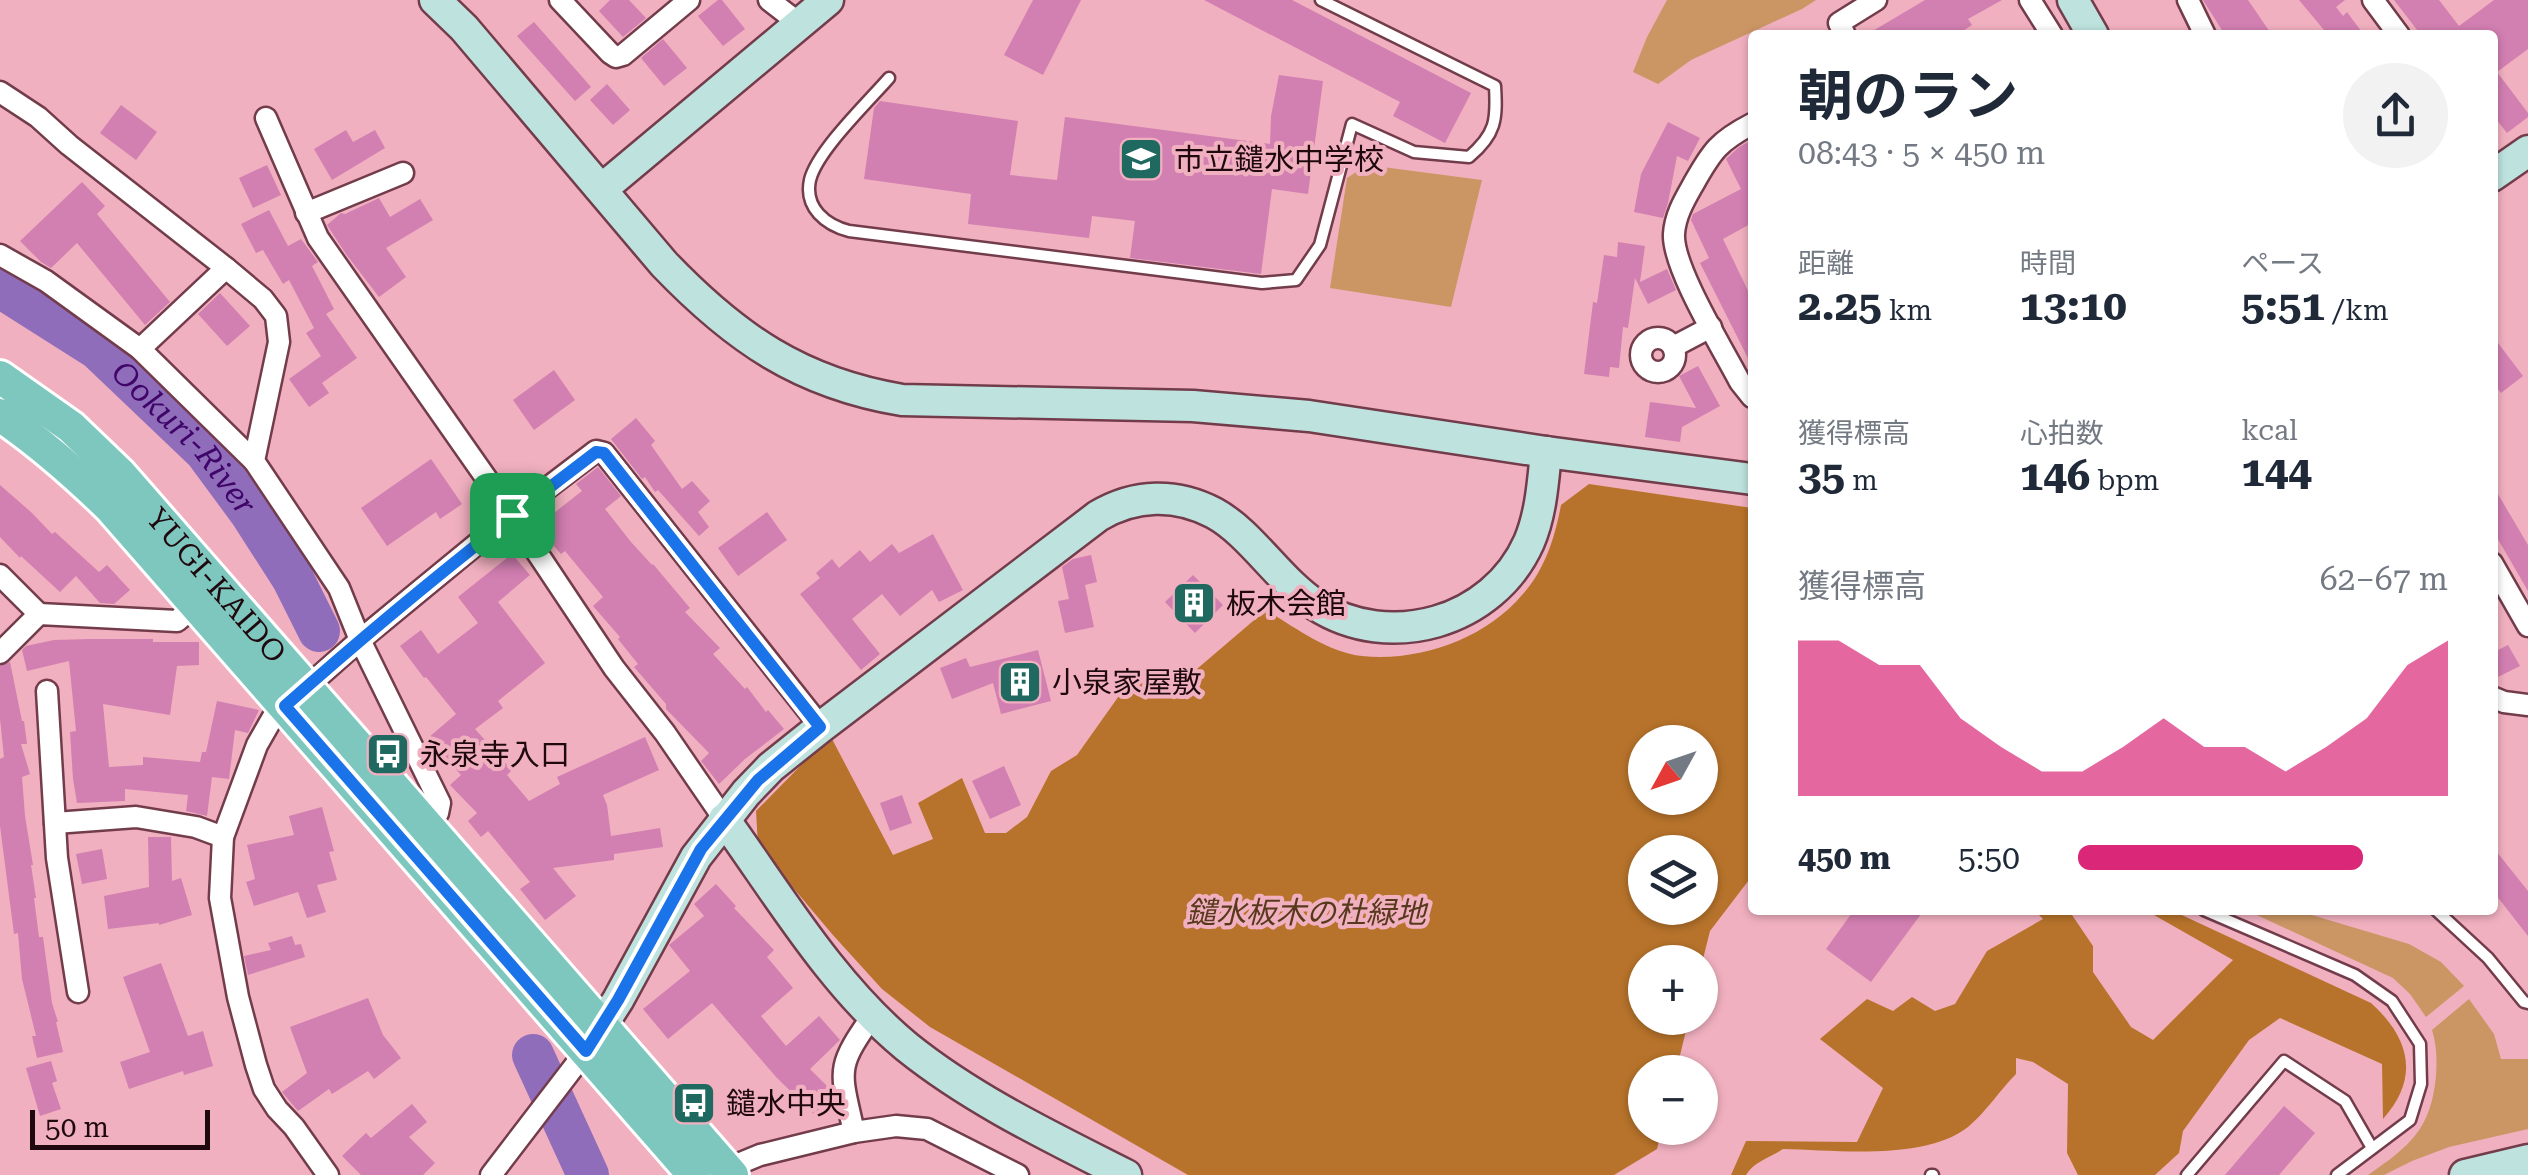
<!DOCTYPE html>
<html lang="ja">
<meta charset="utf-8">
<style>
body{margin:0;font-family:"Roboto Serif","Noto Sans JP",serif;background:#f2f2f3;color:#1f2937;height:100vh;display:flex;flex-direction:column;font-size:38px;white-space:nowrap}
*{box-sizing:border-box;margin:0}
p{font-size:32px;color:#747a83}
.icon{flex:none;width:55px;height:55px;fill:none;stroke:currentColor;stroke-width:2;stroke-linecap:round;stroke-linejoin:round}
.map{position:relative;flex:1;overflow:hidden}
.panel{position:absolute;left:1748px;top:30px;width:750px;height:885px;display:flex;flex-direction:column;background:#fff;border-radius:10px;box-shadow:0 2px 8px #0004}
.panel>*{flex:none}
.needle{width:65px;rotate:230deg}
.tools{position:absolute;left:1628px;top:725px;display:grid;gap:20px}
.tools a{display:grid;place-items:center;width:90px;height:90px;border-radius:50%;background:#fff;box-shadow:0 2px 8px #0004;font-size:50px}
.scale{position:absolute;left:30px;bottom:25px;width:180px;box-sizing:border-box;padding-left:10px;border:5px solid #1f090f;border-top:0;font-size:28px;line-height:35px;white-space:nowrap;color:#1f090f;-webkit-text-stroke:8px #f1b0bf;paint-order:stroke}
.pin{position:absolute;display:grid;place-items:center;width:85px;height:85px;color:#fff;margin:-42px;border-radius:20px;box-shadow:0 5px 15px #0006}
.round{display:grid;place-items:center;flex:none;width:105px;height:105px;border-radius:52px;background:#f2f2f3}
.headline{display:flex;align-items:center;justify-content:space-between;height:170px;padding:0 50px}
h1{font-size:55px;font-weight:700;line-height:75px}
.stats{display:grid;grid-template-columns:repeat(3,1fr);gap:15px;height:170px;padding:10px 50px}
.stats div{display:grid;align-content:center}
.stats b{font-size:42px;font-weight:700}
.stats small{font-size:28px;font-weight:400}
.stats p{font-size:28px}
.chart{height:280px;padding:20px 50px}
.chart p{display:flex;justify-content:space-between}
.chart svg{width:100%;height:180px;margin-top:10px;fill:#db2777;opacity:.7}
ul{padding:0 50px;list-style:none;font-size:32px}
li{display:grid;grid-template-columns:160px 120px 1fr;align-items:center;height:75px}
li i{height:25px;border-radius:12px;background:#db2777}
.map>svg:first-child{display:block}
</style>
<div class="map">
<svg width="2528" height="1175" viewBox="0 0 2528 1175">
<rect width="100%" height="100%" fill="#f1b0bf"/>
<g fill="#cb9664">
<path d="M1667,0H1816L1802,9L1691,60L1658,84L1633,72L1647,37Z"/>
<path d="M1367,165L1482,180L1451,307L1330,288L1347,178Z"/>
<path d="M2246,910H2295L2409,944L2441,962L2464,986L2426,1017L2410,994L2393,978Z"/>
<path d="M2469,999L2494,1034L2501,1059H2528V1129L2449,1147L2412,1161L2384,1175H2368C2410,1146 2431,1129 2436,1076C2437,1059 2437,1047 2432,1030Z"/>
</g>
<g fill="#b7732b" fill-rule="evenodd">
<path d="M1589,484L1752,508V876L1710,931L1700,971V962H1645V1018H1689L1676,1072H1645V1128H1662L1657,1149L1614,1175H1188L930,1027L882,989L832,934L758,846L756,811L812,754L832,739L893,855L933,839L918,803L962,778L985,833H1006L1027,817L1051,771L1077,755L1138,669L1184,680L1266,610C1295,627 1327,652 1362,656C1419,662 1485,639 1522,595C1545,570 1555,537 1561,505ZM1645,742H1700V798H1645ZM1645,852H1700V908H1645Z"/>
<path d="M2034,910H2059L2072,915L2093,946V972L2131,1027L2153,1040L2233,960L2154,915L2157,910H2171L2371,1003C2410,1038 2420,1078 2383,1119L2382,1064L2280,1018L2249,1040L2183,1131L2179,1153L2155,1175H2078L2067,1153L2068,1084L2033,1062L2016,1058V1074C2000,1090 1986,1112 1968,1127C1925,1161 1837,1150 1783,1149C1771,1157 1753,1162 1746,1175H1731L1746,1141L1857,1142L1883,1088L1820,1039L1867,999L1893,1011L1912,997L1935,1011L1955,1004L1987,951L2043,919Z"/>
</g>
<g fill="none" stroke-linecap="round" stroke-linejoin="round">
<g stroke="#906dbb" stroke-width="42">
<path id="s1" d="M0,287L98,349L205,451L250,512L293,579L319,631"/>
<path d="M533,1055L588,1175"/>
</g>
</g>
<g fill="#d27fb1">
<path d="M610,0H629L646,18L623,37L599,11Z"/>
<path d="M718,0H722L745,29L723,46L698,16Z"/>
<path d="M1033,0H1081L1043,75L1004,55Z"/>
<path d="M1204,0H1292L1471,93L1445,143L1393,116L1400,102Z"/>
<path d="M1925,0H2002L1968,19L1972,25L1957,35H1866Z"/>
<path d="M2203,0H2248L2272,35H2225Z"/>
<path d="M2299,0H2345L2336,7L2343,16L2347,12L2364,35H2316L2324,30Z"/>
<path d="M2394,0H2439L2459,26L2494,0H2528V49L2497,72L2528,113V117L2507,133L2492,114V35H2421Z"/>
<path d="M534,22L591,87L575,101L517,36Z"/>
<path d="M663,39L687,68L664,86L641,58Z"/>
<path d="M1279,75L1323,81L1308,194L1272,189L1261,274L1130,258L1135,221L1092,216L1089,238L968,224L971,194L864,179L874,108L880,101L1018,121L1010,175L1057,180L1065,117L1270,144L1271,116Z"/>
<path d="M607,84L630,110L613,125L590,100Z"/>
<path d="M121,105L157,132L136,160L100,133Z"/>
<path d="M1668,122L1700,138L1688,161L1677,156L1668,203L1663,218L1634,212L1641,174Z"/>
<path d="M346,130L353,142L375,130L385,148L332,180L314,149Z"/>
<path d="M1752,140V223L1723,239L1752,299V366L1700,263L1709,258L1691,220L1693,214L1741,189L1726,159L1739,147Z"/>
<path d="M267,165L281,195L253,208L239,178Z"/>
<path d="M82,182L105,206L97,214L170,302L145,325L77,243L51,268L41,262L20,241Z"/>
<path d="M379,198L390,217L420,199L433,220L386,248L406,277L379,297L346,254L327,225L341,213L345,214Z"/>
<path d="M269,210L288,246L301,239L318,262L312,266L334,309L326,314L357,358L322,383L329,393L309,407L289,379L321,356L306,333L314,328L289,280L283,284L263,250L256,253L241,224Z"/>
<path d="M1618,242L1645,246L1640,282L1667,269L1676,290L1648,304L1635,278L1628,328L1623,327L1619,368L1610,367L1609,377L1584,374L1593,302L1597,303L1604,255L1617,257Z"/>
<path d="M220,293L250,326L227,346L198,314Z"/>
<path d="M2492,335L2523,376L2501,393L2492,382Z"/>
<path d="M1698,366L1720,406L1682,427L1680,442L1645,437L1650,402L1696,408L1679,376Z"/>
<path d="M554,370L575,400L534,430L513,400Z"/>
<path d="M636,418L655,441L651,445L682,489L692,481L710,501L698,512L709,527L699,536L658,490L655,492L645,477L642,479L611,439Z"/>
<path d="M431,459L462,504L440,519L436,512L387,546L361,508Z"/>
<path d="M598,467L621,496L605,509L631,542L652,565L653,564L690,608L685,612L720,648L713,654L745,689L747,687L766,712L768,710L784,729L745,759L719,784L701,761L709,753L666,709V704L634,667L638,664L618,639L620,637L593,606L603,597L565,551L561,554L540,531V524L582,491L576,484Z"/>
<path d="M2492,484L2528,545V591L2492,529Z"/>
<path d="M0,485L32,513L52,534L55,532L99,572L107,565L130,590L114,604L100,603L76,576L60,592L21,556L20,558L0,537Z"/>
<path d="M767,512L787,540L738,576L718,548Z"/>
<path d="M933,534L963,590L939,602L932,590L900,616L882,594L852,619L880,654L861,670L800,594L820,578L816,573L832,559L839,568L860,550L870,562L892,544L899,553Z"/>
<path d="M512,554L530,575L498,602L545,663L498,701L503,708L475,729L512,770L507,775L529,801L560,784L557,777L645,737L659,770L603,795L607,805L611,836L660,828L663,847L614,854V860L553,868L576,896L545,920L520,889L530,882L488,831L481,837L468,821L477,813L450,785L461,775L428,738L456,714L426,677L424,678L400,646L421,630L438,654L478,623L458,597Z"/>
<path d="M1091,555L1097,582L1085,585L1094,627L1065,633L1058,601L1069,599L1062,567L1073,559Z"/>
<path d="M1193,575L1223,605L1195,633L1165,602Z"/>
<path d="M90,639H153V642H199V665L177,666L170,715L103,704L109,767L143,765V757L200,762L202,752H206L217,701L259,710L248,733L235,730L229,779L212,777L207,816L186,811L188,795L125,789V801L77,803L73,779L70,732L76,731L69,661L27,671L22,650L26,646L54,640Z"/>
<path d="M2508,645L2520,666L2492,680V653Z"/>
<path d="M1038,650L1051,701L1001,714L993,683L952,699L940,668L966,658L970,667Z"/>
<path d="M10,662L22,721H24L27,744H21L30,774L22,777L25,816L33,865H31L36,898H34L39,937H43L52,1003L58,1022H56L63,1052L37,1058L32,1036H36L22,979L18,933L14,934L0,826V759L4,757L0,719V666Z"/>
<path d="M1004,766L1021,805L990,819L972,781Z"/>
<path d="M902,795L912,823L890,831L880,803Z"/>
<path d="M322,807L334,851L329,852L337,880L317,885L326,912L307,918L298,892L254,906L246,882L255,879L247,845L294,835L289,816Z"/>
<path d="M148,837H171L172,881L181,878L192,915L159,925V923L108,929L104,896L149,887Z"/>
<path d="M2492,846L2528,891V936L2492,890Z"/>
<path d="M102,849L107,879L82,884L76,854Z"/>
<path d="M716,884L736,906L734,908L774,950L767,957L793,988L761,1016L786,1046L819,1016L840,1040L810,1069L831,1090L832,1097L815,1115L777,1078L712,1003L668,1039L643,1009L690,971L669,945L704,916L694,904Z"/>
<path d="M1854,910H1924L1871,982L1826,949Z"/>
<path d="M292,936L295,945L301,944L305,957L248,975L244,956L271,950L268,943Z"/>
<path d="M161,963L188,1036L203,1031L213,1066L184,1075L183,1071L129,1089L120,1062L150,1052L123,977Z"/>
<path d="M368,998L383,1035L401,1058L374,1079L368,1071L332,1094L329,1089L298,1111L282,1092L307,1073L290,1027Z"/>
<path d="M51,1061L57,1081L52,1083L61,1109L40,1116L26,1068Z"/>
<path d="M412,1104L427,1122L409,1137L435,1163L423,1175H361L342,1156L366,1133L371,1138Z"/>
<path d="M2284,1106L2315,1133L2279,1175H2225Z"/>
</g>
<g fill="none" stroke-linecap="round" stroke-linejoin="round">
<g stroke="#723c4b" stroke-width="15">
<g id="lane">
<path d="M889,78C868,102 817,151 810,180C804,208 826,225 849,231L1262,283L1296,280L1320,245L1352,124L1414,152L1469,157C1496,134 1497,120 1495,86L1321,0"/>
<path d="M2204,910L2355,975L2392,1001L2420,1044L2421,1084L2410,1120L2337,1175"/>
<path d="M2436,910L2488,958L2524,1002L2528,1003"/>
<path d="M1931,1175H1933"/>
<path d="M2187,1175L2284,1061L2345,1101L2372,1148"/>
</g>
</g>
<g stroke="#723c4b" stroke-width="25">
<g id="street">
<path d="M560,0L610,53L616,57L623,55L689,0"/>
<path d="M769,0L800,24"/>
<path d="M2030,0L2052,35"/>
<path d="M2188,0L2205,35"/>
<path d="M2373,0L2399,35"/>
<path d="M1845,35L1839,23L1876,0"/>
<path d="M0,92L38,117L69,145L226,268L263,299L276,316L279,342L254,461L339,588L360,640L440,803L438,813L428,827"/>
<path d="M266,118L318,238L512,515L614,668L665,733L724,819"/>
<path d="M1752,124C1719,141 1712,151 1694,183C1685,199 1675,215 1674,234C1672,267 1723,349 1740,382L1752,397"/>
<path d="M306,213L403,173"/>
<path d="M0,255L46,281L140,349L254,461"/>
<circle cx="1658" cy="355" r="17"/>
<path d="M1673,347L1711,327"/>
<path d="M140,349L226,268"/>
<path d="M2492,563L2528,626"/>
<path d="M0,575L39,614"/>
<path d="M0,653L39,614L177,621L196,605"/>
<path d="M47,691L57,858L78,992"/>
<path d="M2492,697L2504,702L2528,705"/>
<path d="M55,823L136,817L196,827L223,837"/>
<path d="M854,1132C840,1069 835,1069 873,1015"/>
<path d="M726,1169L760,1155L854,1132L896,1126L927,1129L1018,1175"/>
<path d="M328,1175L294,1127L277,1109L264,1089L256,1065L238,997L220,898L223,837L257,745L273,717L360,640L512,515L596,451L604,453L821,727"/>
<path d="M491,1175L586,1051"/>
</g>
</g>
<g stroke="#723c4b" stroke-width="35">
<g id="secondary">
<path d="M435,0L464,28L664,264C735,338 800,383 902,400L1193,406L1309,416L1546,452L1752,479"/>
<path d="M2073,0L2093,35"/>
<path d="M2492,176L2528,151"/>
<path d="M602,189L828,0"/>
<path d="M724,819C780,897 832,985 907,1047C973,1100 1051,1137 1126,1175"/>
<path d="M590,1044L618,1000L696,857L746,793L771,767L821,727L1098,516C1135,494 1176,493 1214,513C1251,533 1279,581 1316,605C1389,652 1493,623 1529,542C1541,514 1543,482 1546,452"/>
<path d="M2465,1175L2528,1160"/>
</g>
</g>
<g stroke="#fff" stroke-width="38">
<g id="primary">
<path id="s2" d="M0,377L71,427L120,474L732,1175"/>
<path d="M0,415C40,442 75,473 110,507L694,1175"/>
</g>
</g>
<use href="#lane" stroke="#fff" stroke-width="10"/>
<use href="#street" stroke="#fff" stroke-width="20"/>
<use href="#secondary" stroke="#bee3df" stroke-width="30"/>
<use href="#primary" stroke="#7ec7be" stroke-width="32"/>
</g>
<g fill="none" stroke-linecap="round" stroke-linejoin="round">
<g stroke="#fff" stroke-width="20">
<path id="route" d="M596,452L604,453L820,727L758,780L701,849L618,1000L586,1051L285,706C385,617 489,533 596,452Z"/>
</g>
<use href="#route" stroke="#1a73e8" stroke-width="12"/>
</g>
<defs>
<g id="school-square" transform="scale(2.25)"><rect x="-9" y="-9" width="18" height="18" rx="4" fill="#206960" stroke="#f1b0bf"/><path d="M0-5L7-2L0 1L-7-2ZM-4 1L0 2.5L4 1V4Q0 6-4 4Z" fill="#fff"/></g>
<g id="building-square" transform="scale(2.25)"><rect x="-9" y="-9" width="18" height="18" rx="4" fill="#206960" stroke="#f1b0bf"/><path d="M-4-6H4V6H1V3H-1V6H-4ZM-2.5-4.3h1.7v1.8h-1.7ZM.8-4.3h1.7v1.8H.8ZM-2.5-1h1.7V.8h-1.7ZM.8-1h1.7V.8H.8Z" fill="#fff"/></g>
<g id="bus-square" transform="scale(2.25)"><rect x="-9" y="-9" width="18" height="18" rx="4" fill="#206960" stroke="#f1b0bf"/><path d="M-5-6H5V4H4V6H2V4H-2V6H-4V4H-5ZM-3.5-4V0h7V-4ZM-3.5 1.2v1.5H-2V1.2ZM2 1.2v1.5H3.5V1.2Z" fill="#fff"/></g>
</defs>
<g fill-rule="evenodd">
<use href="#school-square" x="1141" y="159"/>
<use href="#building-square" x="1194" y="603"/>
<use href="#building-square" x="1020" y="682"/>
<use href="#bus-square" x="388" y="754"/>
<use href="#bus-square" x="694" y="1103"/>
</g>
<g text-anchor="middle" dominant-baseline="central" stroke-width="8" stroke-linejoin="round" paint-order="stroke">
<g font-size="30" fill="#1f090f" stroke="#f1b0bf" text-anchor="start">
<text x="1174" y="159">市立鑓水中学校</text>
<text x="1226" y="603">板木会館</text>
<text x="1052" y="682">小泉家屋敷</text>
<text x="420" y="754">永泉寺入口</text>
<text x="726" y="1103">鑓水中央</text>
</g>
<g font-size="30" fill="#1f090f" stroke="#f1b0bf">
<text stroke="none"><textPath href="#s2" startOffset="302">YUGI-KAIDO</textPath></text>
</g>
<g font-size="30" font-style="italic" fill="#57391c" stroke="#f1b0bf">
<text x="1306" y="912">鑓水板木の杜緑地</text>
</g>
<g font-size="32" font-style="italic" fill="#3f0569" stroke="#f1b0bf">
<text stroke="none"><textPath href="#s1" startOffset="240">Ookuri-River</textPath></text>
</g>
</g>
</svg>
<div class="tools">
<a><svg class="needle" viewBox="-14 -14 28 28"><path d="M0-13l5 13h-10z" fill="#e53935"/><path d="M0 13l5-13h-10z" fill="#747a83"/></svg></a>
<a><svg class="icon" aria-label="layers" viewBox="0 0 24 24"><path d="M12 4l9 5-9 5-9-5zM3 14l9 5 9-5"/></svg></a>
<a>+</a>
<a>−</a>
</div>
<div class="scale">50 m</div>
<div class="pin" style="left:512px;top:515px;background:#1e9e55"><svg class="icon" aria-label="arrive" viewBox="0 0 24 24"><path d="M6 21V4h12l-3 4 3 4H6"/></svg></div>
<section class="panel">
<div class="headline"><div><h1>朝のラン</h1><p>08:43 · 5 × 450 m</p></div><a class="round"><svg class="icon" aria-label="share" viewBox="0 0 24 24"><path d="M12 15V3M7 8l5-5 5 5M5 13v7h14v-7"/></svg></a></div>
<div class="stats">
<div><p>距離</p><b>2.25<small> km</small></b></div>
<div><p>時間</p><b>13:10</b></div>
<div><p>ペース</p><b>5:51<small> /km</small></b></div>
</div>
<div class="stats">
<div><p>獲得標高</p><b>35<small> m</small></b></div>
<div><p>心拍数</p><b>146<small> bpm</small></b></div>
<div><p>kcal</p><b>144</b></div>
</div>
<div class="chart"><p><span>獲得標高</span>62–67 m</p>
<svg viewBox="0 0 160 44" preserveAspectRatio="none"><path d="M0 44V6L10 6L20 12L30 12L40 25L50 32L60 38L70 38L80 32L90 25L100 32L110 32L120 38L130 32L140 25L150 12L160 6V44z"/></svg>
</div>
<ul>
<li><b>450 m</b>5:50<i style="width:77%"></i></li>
</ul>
</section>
</div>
